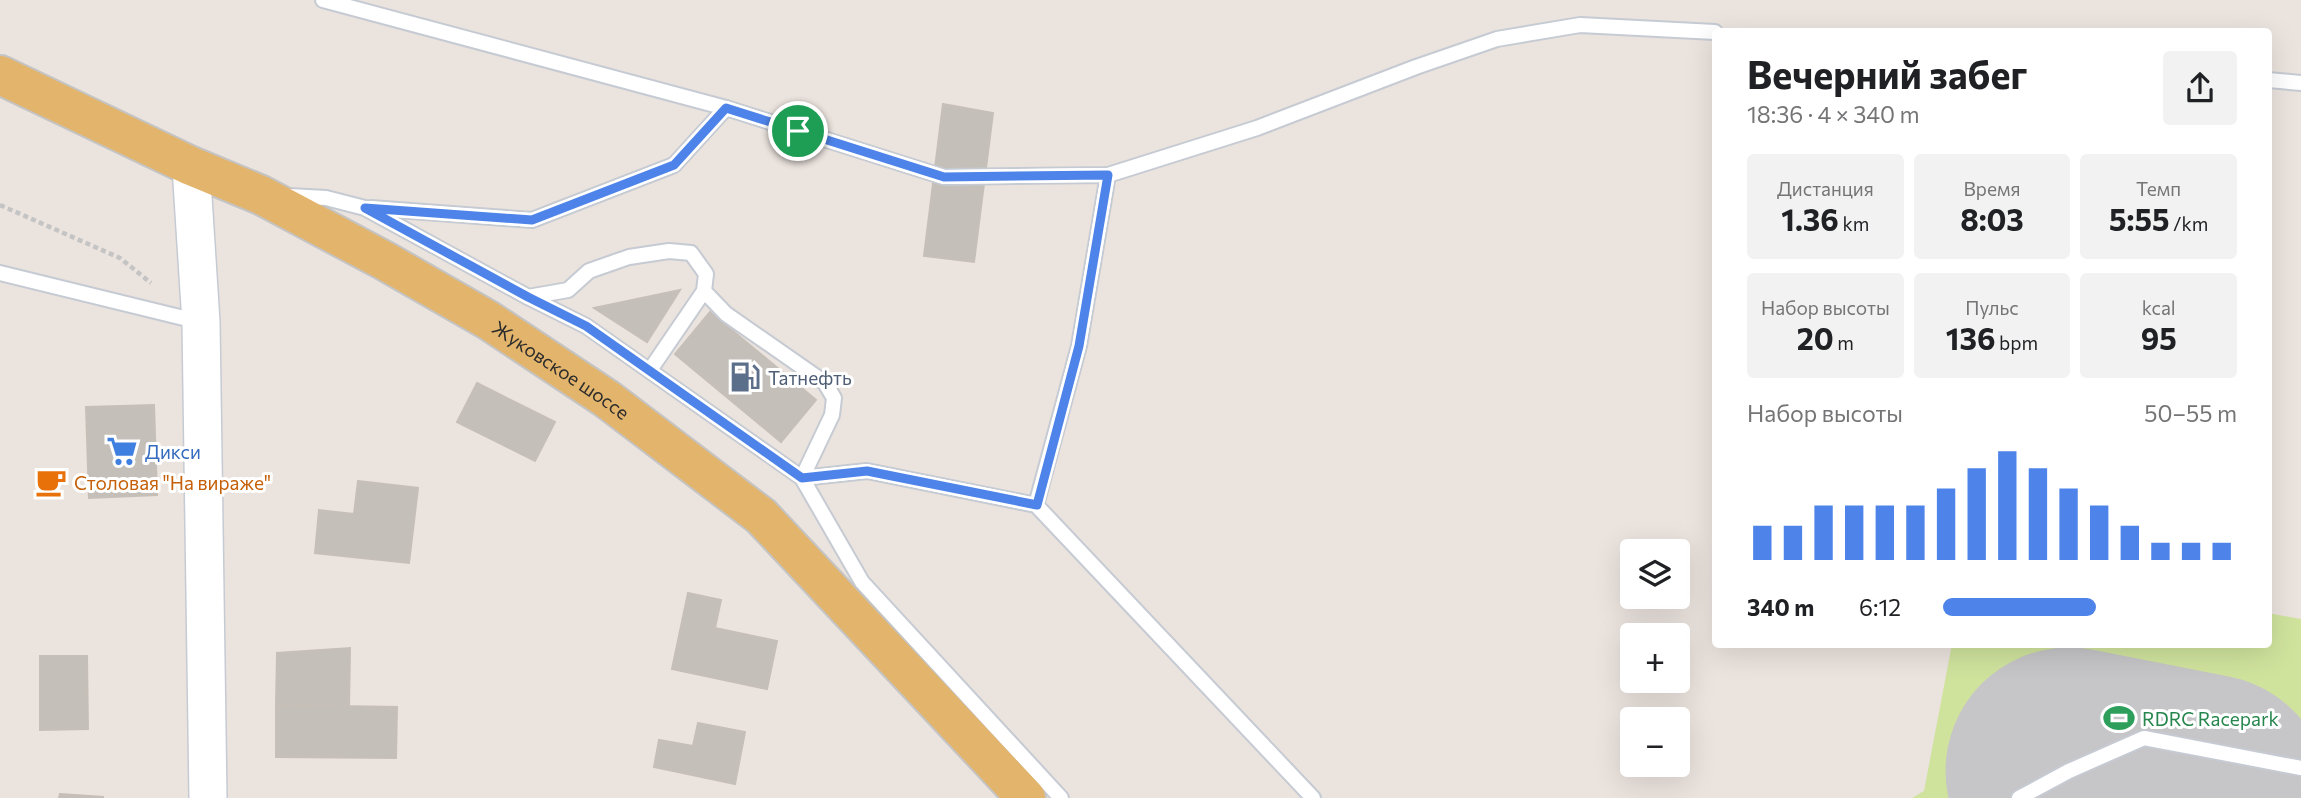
<!DOCTYPE html>
<html lang="ru">
<meta charset="utf-8">
<style>
body{margin:0;font-family:Commissioner,sans-serif;background:#f2f2f2;color:#202124;height:100vh;display:flex;flex-direction:column;font-size:26px;white-space:nowrap}
*{box-sizing:border-box;margin:0}
p{font-size:23px;color:#757577}
.icon{flex:none;width:38px;height:38px;fill:none;stroke:currentColor;stroke-width:2;stroke-linecap:round;stroke-linejoin:round}
.map{position:relative;flex:1;overflow:hidden}
.details{position:absolute;left:1712px;top:28px;width:560px;height:620px;display:flex;flex-direction:column;background:#fff;border-radius:7px;box-shadow:0 7px 28px #0002}
.details>*{flex:none}
.fabs{position:absolute;left:1620px;top:539px;display:grid;gap:14px}
.fabs a{display:grid;place-items:center;width:70px;height:70px;border-radius:7px;background:#fff;box-shadow:0 7px 28px #0002;font-size:35px}
.pin{position:absolute;display:grid;place-items:center;width:60px;height:60px;color:#fff;margin:-30px;border:4px solid #fff;border-radius:50%;box-shadow:0 2px 7px #0007}
.round{display:grid;place-items:center;flex:none;width:74px;height:74px;border-radius:7px;background:#f2f2f2}
.headline{display:flex;align-items:center;justify-content:space-between;height:119px;padding:0 35px}
h1{font-size:38px;font-weight:700;line-height:52px}
.figures{display:grid;grid-template-columns:repeat(3,1fr);gap:10px;height:119px;padding:7px 35px}
.figures div{display:grid;align-content:center;border-radius:7px;background:#f2f2f2;text-align:center}
.figures b{font-size:30px;font-weight:700}
.figures small{font-size:19px;font-weight:400}
.figures p{font-size:19px}
.chart{height:196px;padding:14px 35px}
.chart p{display:flex;justify-content:space-between}
.chart svg{width:100%;height:126px;margin-top:7px;stroke:#4e84e9;stroke-width:6}
ul{padding:0 35px;list-style:none;font-size:23px}
li{display:grid;grid-template-columns:112px 84px 1fr;align-items:center;height:52px}
li i{height:18px;border-radius:9px;background:#4e84e9}
.map>svg:first-child{display:block}
</style>
<div class="map">
<svg width="2301" height="798" viewBox="0 0 2301 798">
<rect width="100%" height="100%" fill="#ebe3de"/>
<path fill="#d0e39d" d="M2268,613L2301,619V798H1912L1924,791L1952,644H2268Z"/>
<g fill="none" stroke-linecap="round" stroke-linejoin="round">
<path stroke="#c6c5c8" stroke-width="247" d="M2069,771L2206,798"/>
</g>
<g fill="#c4bfb9" stroke="#c6bfb8" stroke-width="2">
<path d="M943,104L993,113L974,262L924,256Z"/>
<path d="M680,290L647,342L594,308Z"/>
<path d="M710,312L816,400L781,442L675,354Z"/>
<path d="M477,383L555,422L535,461L457,422Z"/>
<path d="M154,405L157,495L89,498L86,407Z"/>
<path d="M358,481L418,488L409,563L315,553L319,510L354,514Z"/>
<path d="M688,593L721,600L715,628L777,641L767,689L672,669Z"/>
<path d="M350,648L349,706L276,705L277,653Z"/>
<path d="M40,656H87L88,729L40,730Z"/>
<path d="M276,705L397,707L396,758L276,757Z"/>
<path d="M698,723L745,732L735,784L654,767L659,740L693,746Z"/>
<path d="M60,794L103,797V798H59Z"/>
</g>
<g fill="none" stroke-linecap="round" stroke-linejoin="round">
<g stroke="#c6cbd3" stroke-width="18">
<g id="service">
<path d="M323,0L726,108L944,177L1108,175L1257,128L1416,67L1497,39L1580,25L1715,32"/>
<path d="M2268,80L2301,83"/>
<path d="M289,196L326,198L365,208L528,297L586,326L802,478L862,582L1061,798"/>
<path d="M371,208L532,220L674,165L726,108"/>
<path d="M0,273L200,322"/>
<path d="M704,291L726,314L825,383L834,398L832,415L802,478"/>
<path d="M528,297L568,290L589,271L629,257L669,251L691,253L706,274L704,291L650,370"/>
<path d="M802,478L867,471L1036,505L1313,798"/>
<path d="M1036,505L1079,346L1108,175"/>
<path d="M2019,798L2069,771L2144,738L2301,768"/>
</g>
</g>
<g stroke="#c6cbd3" stroke-width="40">
<path id="tertiary" d="M191,166L201,322L208,798"/>
</g>
<g stroke="#c4c4c4" stroke-width="42">
<g id="primary">
<path id="s1" d="M0,75L191,166L261,195L385,261L488,320L607,399L761,516L1026,798"/>
</g>
</g>
<path stroke="#c4c4c4" stroke-width="4.5" stroke-dasharray="5 3.5" stroke-linecap="butt" d="M0,205L120,258L151,283"/>
<use href="#service" stroke="#fff" stroke-width="14"/>
<use href="#tertiary" stroke="#fff" stroke-width="37"/>
<use href="#primary" stroke="#e3b46b" stroke-width="38"/>
</g>
<g fill="none" stroke-linecap="round" stroke-linejoin="round">
<g stroke="#fff" stroke-width="14">
<path id="route" d="M726,108L944,177L1108,175L1079,346L1037,505L867,471L802,478L586,326L528,297L365,208L532,220L674,165Z"/>
</g>
<use href="#route" stroke="#4e84e9" stroke-width="9"/>
</g>
<defs>
<g id="fuel-bare" transform="scale(2.415)"><path d="M-5.5-6h7V0h2V4h1.3V-2.5L3-4.5l.8-.8L6-3V5H2.5V1h-1V6h-7ZM-4.2-4.7v3.2H.2V-4.7Z" fill="#5c6f8a" stroke="#fff" stroke-width="2.5" paint-order="stroke"/></g>
<g id="supermarket-bare" transform="scale(2.415)"><path d="M-6-5.5h2.5l.6 2H6L4.5 2H-2.5L-4.4-4H-6ZM-1.5 3.2a1.3 1.3 0 1 0 .1 0ZM3 3.2a1.3 1.3 0 1 0 .1 0Z" fill="#3f7fe0" stroke="#fff" stroke-width="2.5" paint-order="stroke"/></g>
<g id="cafe-bare" transform="scale(2.415)"><path d="M-5.5-4.5H6V0H3Q3 3.5 0 3.5H-2.5Q-5.5 3.5-5.5 0ZM3-3.2v2h1.7v-2ZM-6 4.5H4V6H-6Z" fill="#e8710a" stroke="#fff" stroke-width="2.5" paint-order="stroke"/></g>
<g id="stadium-bare" transform="scale(2.415)"><path d="M0-5a6.5 5 0 1 0 0 10a6.5 5 0 1 0 0-10ZM-3.5-1.8h7v3.6h-7Z" fill="#2e9e5b" stroke="#fff" stroke-width="2.5" paint-order="stroke"/></g>
</defs>
<g fill-rule="evenodd">
<use href="#fuel-bare" x="745" y="377"/>
<use href="#supermarket-bare" x="122" y="451"/>
<use href="#cafe-bare" x="51" y="482"/>
<use href="#stadium-bare" x="2119" y="718"/>
</g>
<g text-anchor="middle" dominant-baseline="central" stroke-width="6" stroke-linejoin="round" paint-order="stroke">
<g font-size="19" fill="#2b2b2b" stroke="#fff">
<text stroke="none"><textPath href="#s1" startOffset="635">Жуковское шоссе</textPath></text>
</g>
<g font-size="19" fill="#4e5e75" stroke="#fff" text-anchor="start">
<text x="768" y="377">Татнефть</text>
</g>
<g font-size="19" fill="#366cbe" stroke="#fff" text-anchor="start">
<text x="145" y="451">Дикси</text>
</g>
<g font-size="19" fill="#c56008" stroke="#fff" text-anchor="start">
<text x="74" y="482">Столовая "На вираже"</text>
</g>
<g font-size="19" fill="#27864d" stroke="#fff" text-anchor="start">
<text x="2142" y="718">RDRC Racepark</text>
</g>
</g>
</svg>
<div class="fabs">
<a><svg class="icon" aria-label="layers" viewBox="0 0 24 24"><path d="M12 4l9 5-9 5-9-5zM3 14l9 5 9-5"/></svg></a>
<a>+</a>
<a>−</a>
</div>
<div class="pin" style="left:798px;top:131px;background:#1e9e55"><svg class="icon" aria-label="arrive" viewBox="0 0 24 24"><path d="M6 21V4h12l-3 4 3 4H6"/></svg></div>
<section class="details">
<div class="headline"><div><h1>Вечерний забег</h1><p>18:36 · 4 × 340 m</p></div><a class="round"><svg class="icon" aria-label="share" viewBox="0 0 24 24"><path d="M12 15V3M7 8l5-5 5 5M5 13v7h14v-7"/></svg></a></div>
<div class="figures">
<div><p>Дистанция</p><b>1.36<small> km</small></b></div>
<div><p>Время</p><b>8:03</b></div>
<div><p>Темп</p><b>5:55<small> /km</small></b></div>
</div>
<div class="figures">
<div><p>Набор высоты</p><b>20<small> m</small></b></div>
<div><p>Пульс</p><b>136<small> bpm</small></b></div>
<div><p>kcal</p><b>95</b></div>
</div>
<div class="chart"><p><span>Набор высоты</span>50–55 m</p>
<svg viewBox="0 0 160 44" preserveAspectRatio="none"><path d="M5 44V32M15 44V32M25 44V25M35 44V25M45 44V25M55 44V25M65 44V19M75 44V12M85 44V6M95 44V12M105 44V19M115 44V25M125 44V32M135 44V38M145 44V38M155 44V38"/></svg>
</div>
<ul>
<li><b>340 m</b>6:12<i style="width:52%"></i></li>
</ul>
</section>
</div>
